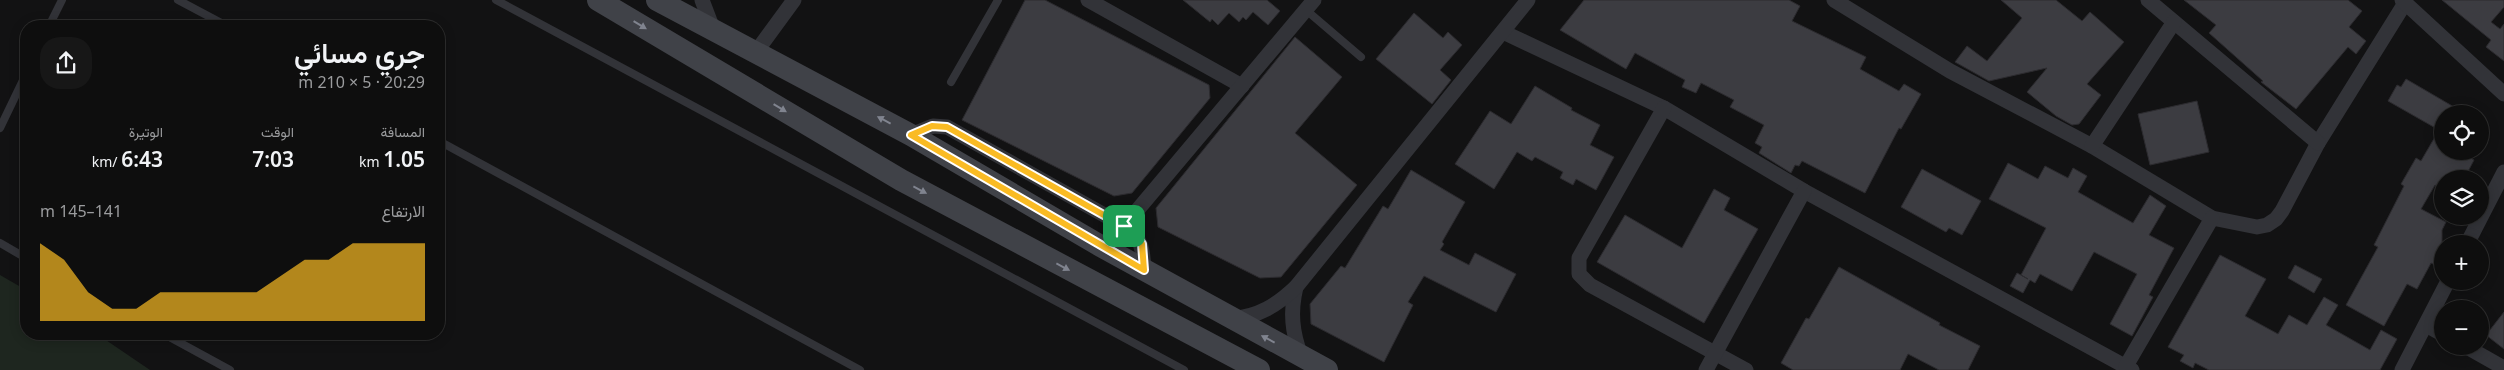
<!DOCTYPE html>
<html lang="ar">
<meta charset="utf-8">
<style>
body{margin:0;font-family:"Noto Sans",Vazirmatn,sans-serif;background:#171717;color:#f1f3f6;direction:rtl;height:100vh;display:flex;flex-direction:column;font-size:19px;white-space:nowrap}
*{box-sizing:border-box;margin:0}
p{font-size:16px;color:#9b9c9e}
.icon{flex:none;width:28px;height:28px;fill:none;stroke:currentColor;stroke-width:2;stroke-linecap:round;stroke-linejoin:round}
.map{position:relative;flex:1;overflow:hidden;direction:ltr}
.panel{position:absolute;left:20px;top:20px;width:425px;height:320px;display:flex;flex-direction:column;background:#0e0e0e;border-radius:20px;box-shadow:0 2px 12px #0003,0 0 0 1px #2e2e2e;direction:rtl}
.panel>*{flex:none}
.tools{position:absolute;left:2434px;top:105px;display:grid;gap:10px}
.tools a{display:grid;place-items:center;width:55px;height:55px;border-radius:50%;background:#0e0e0e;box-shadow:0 2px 12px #0003,0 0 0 1px #2e2e2e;font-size:25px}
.pin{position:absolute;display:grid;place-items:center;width:42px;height:42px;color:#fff;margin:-21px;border-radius:10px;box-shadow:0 2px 8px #0006}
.round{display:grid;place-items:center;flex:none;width:52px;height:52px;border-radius:20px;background:#171717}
.overview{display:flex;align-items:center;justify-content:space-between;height:85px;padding:0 20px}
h1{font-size:28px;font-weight:600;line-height:38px}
.metrics{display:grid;grid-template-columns:repeat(3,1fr);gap:8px;height:85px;padding:5px 20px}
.metrics div{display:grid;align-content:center}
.metrics b{font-size:21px;font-weight:600}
.metrics small{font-size:14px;font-weight:400}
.metrics p{font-size:14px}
.chart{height:140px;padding:10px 20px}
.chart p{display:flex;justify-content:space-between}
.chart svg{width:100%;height:90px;margin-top:5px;fill:#fabb23;opacity:.7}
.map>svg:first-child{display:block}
</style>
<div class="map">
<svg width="2504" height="370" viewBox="0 0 2504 370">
<rect width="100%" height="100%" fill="#121213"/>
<path fill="#1e261f" d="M0,275L26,290V334H97L150,370H0Z"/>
<g fill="#3c3c41" stroke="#2c2b2f">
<path d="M1025,0H1045L1209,85L1210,98L1132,193L1114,196L962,120Z"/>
<path d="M1183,0H1267L1280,11L1268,25L1253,12L1246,20L1243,17L1239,22L1229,13L1218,25L1212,19L1210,22Z"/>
<path d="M1584,0H1789L1800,6L1792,21L1866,57L1860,69L1899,91L1904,84L1921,94L1901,129L1899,128L1865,193L1802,161L1799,166L1795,165L1791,173L1759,153L1762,147L1755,143L1764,125L1730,107L1734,100L1701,83L1696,93L1682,87L1685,80L1635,53L1626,69L1560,30Z"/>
<path d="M2001,0H2056L2082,21L2090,12L2124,42L2087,84L2101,95L2079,124L2072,125L2056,116L2027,92L2047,68L1989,81L1955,62L1967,46L1987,61L2022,18Z"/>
<path d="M2184,0H2348L2362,11L2349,27L2366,41L2356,54L2348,47L2296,109L2261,82L2263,81L2209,33L2216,25Z"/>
<path d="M2442,0H2504V7L2491,22L2500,29L2504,24V61L2486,47L2491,40Z"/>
<path d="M1414,13L1443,38L1448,32L1462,45L1440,70L1451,80L1432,104L1376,59Z"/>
<path d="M1295,37L1342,77L1295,133L1357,185L1281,277L1260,278L1158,227L1156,208Z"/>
<path d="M2406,79L2466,114H2442V151H2459L2474,160L2464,179H2442V189L2435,185L2421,209L2446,222L2442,230V268L2431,263L2417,289L2407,284L2384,326L2346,305L2378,247L2374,245L2404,186L2401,184L2416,158L2421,161L2439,130L2388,101L2397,85L2401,87Z"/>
<path d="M1535,86L1572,108L1571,110L1600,125L1590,145L1614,157L1596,190L1576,179L1573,185L1560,178L1563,172L1535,157L1532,161L1517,152L1494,189L1455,164L1490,111L1511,124Z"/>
<path d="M2197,101L2209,152L2150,165L2138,114Z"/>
<path d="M2008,163L2038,179L2045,166L2068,178L2073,168L2087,176L2078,192L2133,223L2150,195L2166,206L2149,235L2174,248L2149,295L2153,297L2132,336L2110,324L2137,274L2094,252L2072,291L2040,274L2035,283L2030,280L2023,293L2010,286L2017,273L2028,279L2021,275L2046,228L1989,199Z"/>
<path d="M1922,169L1981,201L1962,235L1949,228L1946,232L1901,207Z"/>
<path d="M1411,170L1465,202L1442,242L1444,244L1440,250L1469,265L1475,253L1516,274L1496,312L1424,276L1408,302L1413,305L1384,362L1311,324L1310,304L1341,266L1345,268L1383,206L1388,209Z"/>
<path d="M1714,189L1730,198L1724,210L1758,229L1704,323L1597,262L1625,215L1682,248Z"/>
<path d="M2220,255L2266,279L2245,316L2278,334L2289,315L2307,325L2324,297L2338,305L2326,325L2370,350L2381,330L2397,339L2380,370H2209L2195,363L2193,368L2180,361L2184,355L2168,347Z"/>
<path d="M2295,265L2322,279L2314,293L2288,278Z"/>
<path d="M1839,267L1940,323L1939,325L1980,346L1968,370H1939L1908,354L1900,370H1793L1781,363L1806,318L1809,319Z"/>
<path d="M2504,312V349L2486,335Z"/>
</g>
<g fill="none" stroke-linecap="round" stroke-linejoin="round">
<g stroke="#323338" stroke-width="8">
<path d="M178,0L227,26"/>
<path d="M496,0L1184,370"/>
<path d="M1306,10L1361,57"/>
<path d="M49,26L62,0"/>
<path d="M951,82L998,0"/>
<path d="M0,128L26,74"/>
<path d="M439,141L860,370"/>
<path d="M0,243L26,258"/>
<path d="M164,334L230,370"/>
</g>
<g stroke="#323338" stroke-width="15">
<path d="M702,0L713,29"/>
<path d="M1088,0L1242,86"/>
<path d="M1834,0L1950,71L2092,146L2212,218L2257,227L2267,225L2276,219L2282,211L2318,143L2405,3"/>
<path d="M2148,0L2318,143"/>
<path d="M2402,0L2504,94"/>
<path d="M1503,32L1664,108L1804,191L2132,370"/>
<path d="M756,52L794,0"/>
<path d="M1664,108L1579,258V274L1590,285L1746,370"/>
<path d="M911,135L933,126L947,127L1124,226C1142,237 1143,250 1144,270"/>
<path d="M2092,146L2174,22"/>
<path d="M1124,226L1314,0"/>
<path d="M2467,244L2504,172"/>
<path d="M1296,287C1290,312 1292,332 1301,356"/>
<path d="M1232,319C1259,316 1276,306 1296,287L1528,0"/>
<path d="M2426,325L2442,334"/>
<path d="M2465,346L2504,368"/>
<path d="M2126,366L2212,218"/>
<path d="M1706,370L1804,191"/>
<path d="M2402,370L2448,281"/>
</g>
<g stroke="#404248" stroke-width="22">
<path d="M598,0L901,180L1259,370"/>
<path d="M657,0L911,135L1099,245L1327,370"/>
</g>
</g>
<defs><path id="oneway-solid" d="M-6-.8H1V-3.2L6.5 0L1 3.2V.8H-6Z" transform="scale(1.25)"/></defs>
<g fill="#80848f">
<use href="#oneway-solid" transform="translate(640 25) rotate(31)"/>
<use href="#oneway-solid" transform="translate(780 108) rotate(31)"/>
<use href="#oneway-solid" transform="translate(884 120) rotate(-152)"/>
<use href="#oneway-solid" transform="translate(920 190) rotate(28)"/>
<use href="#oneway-solid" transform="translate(1063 267) rotate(28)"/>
<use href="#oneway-solid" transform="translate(1268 339) rotate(-152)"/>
</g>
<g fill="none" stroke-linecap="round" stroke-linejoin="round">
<g stroke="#fff" stroke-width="10">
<path id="route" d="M932,126L947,127L1134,232L1142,244L1144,270L911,135Z"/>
</g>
<use href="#route" stroke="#fabb23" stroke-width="6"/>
</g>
</svg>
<div class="tools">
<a><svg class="icon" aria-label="locate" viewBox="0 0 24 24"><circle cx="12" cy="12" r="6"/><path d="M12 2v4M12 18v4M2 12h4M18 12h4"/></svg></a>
<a><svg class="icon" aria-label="layers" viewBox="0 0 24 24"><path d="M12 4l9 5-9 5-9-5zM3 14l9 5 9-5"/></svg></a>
<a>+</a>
<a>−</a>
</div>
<div class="pin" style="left:1124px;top:226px;background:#1e9e55"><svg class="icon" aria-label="arrive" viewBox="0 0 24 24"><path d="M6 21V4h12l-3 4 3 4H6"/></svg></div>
<section class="panel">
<div class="overview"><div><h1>جري مسائي</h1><p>20:29 · 5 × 210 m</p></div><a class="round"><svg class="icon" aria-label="share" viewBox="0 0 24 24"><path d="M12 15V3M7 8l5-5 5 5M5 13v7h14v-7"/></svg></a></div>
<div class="metrics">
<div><p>المسافة</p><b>1.05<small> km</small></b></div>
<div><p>الوقت</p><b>7:03</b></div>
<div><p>الوتيرة</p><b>6:43<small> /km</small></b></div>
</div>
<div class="chart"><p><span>الارتفاع</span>141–145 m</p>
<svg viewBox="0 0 160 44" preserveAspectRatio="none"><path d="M0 44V6L10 14L20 30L30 38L40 38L50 30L60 30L70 30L80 30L90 30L100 22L110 14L120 14L130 6L140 6L150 6L160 6V44z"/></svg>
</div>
</section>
</div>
